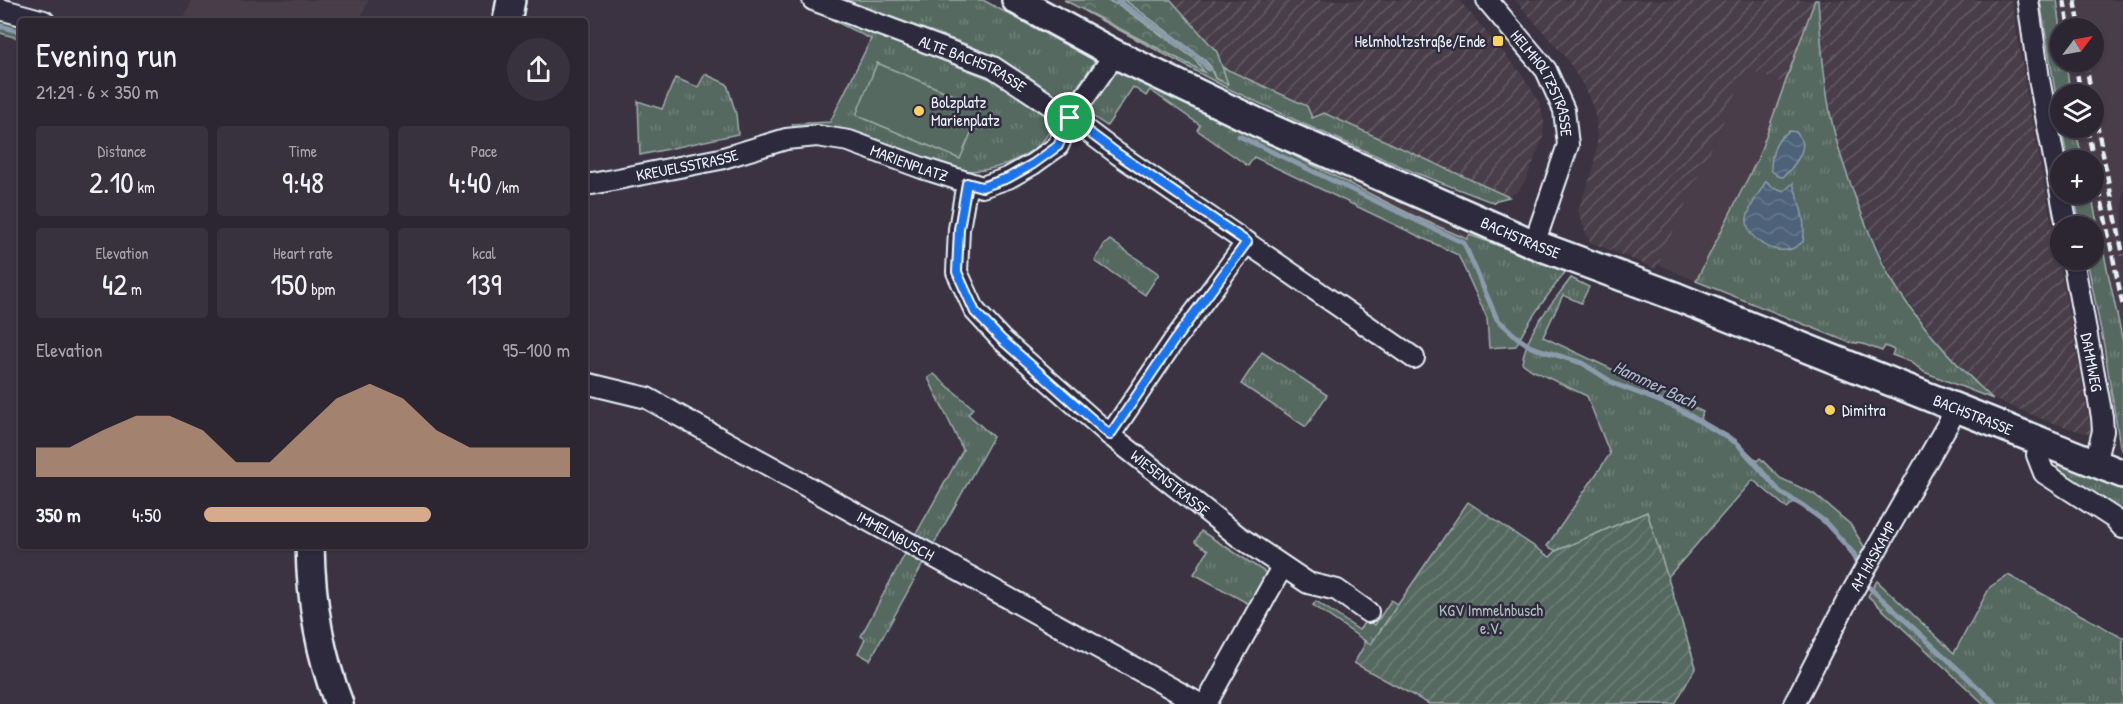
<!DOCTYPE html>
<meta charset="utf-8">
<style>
body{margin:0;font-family:"Patrick Hand",sans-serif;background:#38323e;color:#f1f3f6;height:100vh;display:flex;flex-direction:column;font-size:22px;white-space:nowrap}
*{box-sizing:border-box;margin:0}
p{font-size:20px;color:#a6a5ac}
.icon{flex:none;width:33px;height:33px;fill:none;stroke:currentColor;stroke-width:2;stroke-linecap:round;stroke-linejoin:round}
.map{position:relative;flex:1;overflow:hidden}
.drawer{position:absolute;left:18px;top:18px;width:570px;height:531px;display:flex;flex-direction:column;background:#2c2632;border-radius:6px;box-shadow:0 2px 4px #0004,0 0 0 2px #48434d}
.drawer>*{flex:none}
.needle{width:39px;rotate:58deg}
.controls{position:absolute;left:2050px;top:18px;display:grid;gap:12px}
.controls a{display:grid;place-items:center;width:54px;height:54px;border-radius:50%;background:#2c2632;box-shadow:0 2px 4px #0004,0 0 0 2px #48434d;font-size:30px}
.pin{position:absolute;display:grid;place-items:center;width:51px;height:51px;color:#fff;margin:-26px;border:3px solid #fff;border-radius:50%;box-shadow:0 2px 6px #0007}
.round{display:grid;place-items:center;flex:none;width:63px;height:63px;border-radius:32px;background:#38323e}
.headline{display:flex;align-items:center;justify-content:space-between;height:102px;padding:0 18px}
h1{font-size:33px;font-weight:600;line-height:45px}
.stats{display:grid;grid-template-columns:repeat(3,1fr);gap:9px;height:102px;padding:6px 18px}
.stats div{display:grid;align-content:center;border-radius:6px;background:#38323e;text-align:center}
.stats b{font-size:30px;font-weight:600}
.stats small{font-size:16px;font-weight:400}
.stats p{font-size:16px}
.chart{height:168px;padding:12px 18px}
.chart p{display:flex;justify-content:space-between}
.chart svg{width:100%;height:108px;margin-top:6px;fill:#d6ab8b;opacity:.7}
ul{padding:0 18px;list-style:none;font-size:20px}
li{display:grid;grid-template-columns:96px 72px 1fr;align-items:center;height:45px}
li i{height:15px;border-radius:8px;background:#d6ab8b}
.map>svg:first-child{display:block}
</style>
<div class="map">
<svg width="2123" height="704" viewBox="0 0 2123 704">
<defs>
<pattern id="industrial-furrows" width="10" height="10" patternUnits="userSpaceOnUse" patternTransform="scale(1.5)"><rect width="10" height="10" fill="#493e48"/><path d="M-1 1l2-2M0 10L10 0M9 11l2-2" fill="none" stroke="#635a63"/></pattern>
<pattern id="grass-tufts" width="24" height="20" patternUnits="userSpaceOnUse" patternTransform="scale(1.5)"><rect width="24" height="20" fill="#576961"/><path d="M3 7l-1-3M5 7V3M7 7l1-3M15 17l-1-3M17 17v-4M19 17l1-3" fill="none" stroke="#6f7f78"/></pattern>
<pattern id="forest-crowns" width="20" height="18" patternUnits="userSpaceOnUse" patternTransform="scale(1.5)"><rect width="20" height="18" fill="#576961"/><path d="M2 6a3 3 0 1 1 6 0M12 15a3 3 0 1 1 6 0" fill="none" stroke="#6f7f78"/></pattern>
<pattern id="garden-furrows" width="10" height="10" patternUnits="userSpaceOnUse" patternTransform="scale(1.5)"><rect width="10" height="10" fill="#576961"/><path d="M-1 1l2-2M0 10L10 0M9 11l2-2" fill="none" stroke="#6f7f78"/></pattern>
<pattern id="water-waves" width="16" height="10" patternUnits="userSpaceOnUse" patternTransform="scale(1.5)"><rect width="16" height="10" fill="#4e6279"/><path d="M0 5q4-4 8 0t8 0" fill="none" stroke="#68798d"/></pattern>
</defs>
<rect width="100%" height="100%" fill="#3b3342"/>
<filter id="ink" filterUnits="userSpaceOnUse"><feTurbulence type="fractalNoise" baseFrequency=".0167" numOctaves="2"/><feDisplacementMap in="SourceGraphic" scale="12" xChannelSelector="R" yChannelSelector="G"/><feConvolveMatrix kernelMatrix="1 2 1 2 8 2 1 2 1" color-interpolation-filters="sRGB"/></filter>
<g filter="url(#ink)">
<g fill="#493e48">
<path d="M192,0H369L359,21H183Z"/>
<path d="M2057,0H2123V342L2091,194H2094V160H2083L2075,128H2094V94H2070L2066,62H2094V28L2061,29Z"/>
<path d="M1747,70L1785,84L1758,158L1696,281L1658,264Z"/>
<path d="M1245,131L1418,212L1470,235L1468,239L1412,215Z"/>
</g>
<g fill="url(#industrial-furrows)">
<path d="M1171,0H1459L1521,73L1540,103L1544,121L1543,138L1526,180L1519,190L1509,197L1324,113L1312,118L1307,106L1222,67L1217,52Z"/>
<path d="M1515,0H1815L1785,84L1747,70L1656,269L1590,242L1586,234L1578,210L1593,170L1597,144L1596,119L1589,95L1567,59Z"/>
<path d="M1818,0H2012L2025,83L2092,435L2050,422L1993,399L1965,374L1942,347L1894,283L1856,201L1833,128L1821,45Z"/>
</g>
<g fill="url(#grass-tufts)" stroke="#a0adac" stroke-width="1.5" fill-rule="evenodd">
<path d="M845,0H983L1095,61L1066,104L1031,78L971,46Z"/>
<path d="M1105,0H1125L1205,59L1215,78L1227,84L1222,67L1307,106L1312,118L1324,113L1509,197L1497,200L1494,203L1416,173L1308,126L1227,88L1084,11L1203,71L1196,60L1119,5Z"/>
<path d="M1815,0H1818C1821,42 1824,86 1833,127C1841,162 1854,195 1867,227C1874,244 1881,262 1890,277C1917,323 1955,364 1993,399L1924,372L1911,362L1892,355L1894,350L1885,346L1882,351L1863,344L1848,342L1696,281L1758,158ZM1766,181L1772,187L1784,191L1747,219Z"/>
<path d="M2040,0H2057L2061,29V62H2066L2070,94H2061V126Z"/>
<path d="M806,7L990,79C1014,91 1036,102 1053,123C1046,142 1036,149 1019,158C956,194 903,144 843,130C828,127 812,130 797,133L792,124L830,122L871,39Z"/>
<path d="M0,18L21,24V39L0,33Z"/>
<path d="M1115,71L1245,131L1412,215L1467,239L1470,235L1566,271C1548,295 1529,319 1516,346L1489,348L1487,318L1458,255L1254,157L1248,166L1197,130L1200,125L1150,90L1146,96L1133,87L1107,126L1091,115V106Z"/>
<path d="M705,74L727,84L736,114L738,134L640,155L638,101L662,109L675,78L698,87Z"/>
<path d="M2061,128H2075L2083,160H2068Z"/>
<path d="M2074,194H2091L2123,342V451L2120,446L2104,346L2087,260H2094V226H2080Z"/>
<path d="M1110,240L1159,274L1145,295L1095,261L1104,245Z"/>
<path d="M1571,278L1589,287L1581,303L1563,295L1543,337L1703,412L1700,420L1735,439L1757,461L1760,458L1780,478L1814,494L1850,524L1867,551L1857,569C1847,539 1820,518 1795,501L1787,508L1753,480L1667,578L1647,512L1556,551L1547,546L1610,454L1587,396L1532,370L1522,363C1527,329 1552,304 1571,278Z"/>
<path d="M1262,352L1327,395L1306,427L1241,384Z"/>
<path d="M934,374L973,408L968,414L993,437L934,544L916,534L963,450L928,378Z"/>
<path d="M2060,462L2123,484V516L2059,471L2057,467Z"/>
<path d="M1201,531L1265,572L1266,578L1249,604L1194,574L1208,550L1195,542Z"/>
<path d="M906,552L924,562L870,660L858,653L865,639L861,636Z"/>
<path d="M2008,575L2123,638V704H1984L1868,596L1877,581L1954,653L1990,587Z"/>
<path d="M1391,600L1398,605L1371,645L1313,605L1316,601L1359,630L1366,620L1375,625Z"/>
</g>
<g fill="url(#forest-crowns)" stroke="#a0adac" stroke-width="1.5">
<path d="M1064,0H1105L1119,5L1196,60L1204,72Z"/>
<path d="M1125,0H1171L1217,52L1228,84L1215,78L1211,67L1204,59Z"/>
</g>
<path fill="url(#garden-furrows)" stroke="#a0adac" stroke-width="1.5" d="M1468,502L1550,557L1556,551L1647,512L1696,667L1675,704H1429L1354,663L1364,646V641L1371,644Z"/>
<path fill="#576961" stroke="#a0adac" stroke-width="1.5" d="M877,63L982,107L960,159L856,115Z"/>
<g fill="url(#water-waves)" stroke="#8c9bac" stroke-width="1.5">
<path d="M1790,131L1796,132C1798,135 1801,138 1802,141C1806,152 1791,170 1783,177L1778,176L1771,170C1771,154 1776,138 1790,131Z"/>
<path d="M1766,181L1772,187L1784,191L1793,183C1799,202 1807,222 1803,242C1799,244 1795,248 1791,249C1773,255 1746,239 1747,219C1748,207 1761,191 1766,181Z"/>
</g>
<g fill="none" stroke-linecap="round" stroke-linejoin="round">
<g stroke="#8c9bac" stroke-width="5">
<path d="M1117,0L1197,56L1208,69"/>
<path d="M0,26L21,32"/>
<path d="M1239,136L1464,243L1497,319L1518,338L1531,347L1582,363L1615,384L1677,408L1737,443L1780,492L1802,505L1824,521L1854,554L1860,567"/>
<path d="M1865,578L1870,588L1996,704"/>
</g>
<g stroke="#e8f1f8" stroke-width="24">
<g id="street">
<path id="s1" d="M813,0L993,67L1070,118L1118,154L1414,358"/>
<path id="s2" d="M1487,0L1546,70L1564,110L1568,145L1534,244"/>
<path d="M2028,0L2039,79L2067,226"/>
<path d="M0,9L44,21"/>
<path id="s3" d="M967,183L959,229L957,272L975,311L1001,339L1110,435L1238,536L1308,583L1337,590L1368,612"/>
<path id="s4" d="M585,184H592L720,159L786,139L817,136L849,141L922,168L982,187L1008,178L1033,164L1058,146L1070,118L1115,54"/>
<path id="s5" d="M2073,260L2102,417L2103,431L2095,463"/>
<path id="s6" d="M585,383L647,398L1200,704"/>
<path d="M1110,435L1173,342L1247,242"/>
<path d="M2039,441L2037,455L2044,473L2115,519L2123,528"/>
<path d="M1206,704L1282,567"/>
<path id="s7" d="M1794,704L1847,601L1957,408"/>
</g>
</g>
<g stroke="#e8f1f8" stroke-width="32">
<g id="secondary">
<path id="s8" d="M1016,0L1115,54L1263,125L1534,244L1677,297L2123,474"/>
<path d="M507,21L511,0"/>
<path d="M310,546C311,599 320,655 339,704"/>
</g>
</g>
<use href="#street" stroke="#2f2a3d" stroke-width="20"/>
<use href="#secondary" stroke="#2f2a3d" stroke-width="27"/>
<g stroke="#e8f1f8" stroke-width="4.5" stroke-dasharray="9 4.5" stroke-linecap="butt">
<path d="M2064,0L2069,28"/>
<path d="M2075,0L2080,28"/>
<path d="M2075,62L2081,94"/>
<path d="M2086,62L2091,94"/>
<path d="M2094,109L2123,255"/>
<path d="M2087,128L2094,160"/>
<path d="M2094,163L2123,307"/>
</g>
</g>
</g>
<g fill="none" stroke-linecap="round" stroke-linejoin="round" filter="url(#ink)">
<g stroke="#fff" stroke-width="12">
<path id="route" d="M1070,118L1118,154L1247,242L1173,342L1110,435L1001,339L975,312L957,272L959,229L967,183L982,187L1008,178L1033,164L1058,146Z"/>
</g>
<use href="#route" stroke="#1a73e8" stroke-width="8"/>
</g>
<g fill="#ffd166" stroke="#2f2a3d" stroke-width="2">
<rect x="1492" y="35" width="12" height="12" rx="3"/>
<circle cx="919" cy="111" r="6"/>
<circle cx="1830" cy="410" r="6"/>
</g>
<g text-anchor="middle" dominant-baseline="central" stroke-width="5" stroke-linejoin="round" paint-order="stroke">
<g font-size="16" fill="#e8f1f8" stroke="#2f2a3d" text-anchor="start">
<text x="1486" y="41" text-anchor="end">Helmholtzstraße/Ende</text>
<text x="931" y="102">Bolzplatz<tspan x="931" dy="18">Marienplatz</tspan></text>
<text x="1842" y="410">Dimitra</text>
</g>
<g font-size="16" fill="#e8f1f8" stroke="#2f2a3d">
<text stroke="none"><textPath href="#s1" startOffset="172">ALTE BACHSTRASSE</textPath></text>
<text stroke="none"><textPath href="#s2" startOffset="102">HELMHOLTZSTRASSE</textPath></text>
<text stroke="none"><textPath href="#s4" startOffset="334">MARIENPLATZ</textPath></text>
<text stroke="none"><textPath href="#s4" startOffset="104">KREUELSSTRASSE</textPath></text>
<text stroke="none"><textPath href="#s8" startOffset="558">BACHSTRASSE</textPath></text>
<text stroke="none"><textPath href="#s5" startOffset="104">DAMMWEG</textPath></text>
<text stroke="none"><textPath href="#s8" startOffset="1044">BACHSTRASSE</textPath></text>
<text stroke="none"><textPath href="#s3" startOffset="393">WIESENSTRASSE</textPath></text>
<text stroke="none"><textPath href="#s6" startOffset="348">IMMELNBUSCH</textPath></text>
<text stroke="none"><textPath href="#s7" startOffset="168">AM HASKAMP</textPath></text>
</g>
<g font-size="16" fill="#aebbbc" stroke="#2f2a3d">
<text x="1491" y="610">KGV Immelnbusch<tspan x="1491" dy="18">e.V.</tspan></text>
</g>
<g font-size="18" font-style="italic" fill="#aab8c5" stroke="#2f2a3d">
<text transform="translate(1655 384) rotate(25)">Hammer Bach</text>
</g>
</g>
</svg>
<div class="controls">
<a><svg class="needle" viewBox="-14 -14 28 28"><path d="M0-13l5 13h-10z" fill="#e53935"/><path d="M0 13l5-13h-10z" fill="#a6a5ac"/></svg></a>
<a><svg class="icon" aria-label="layers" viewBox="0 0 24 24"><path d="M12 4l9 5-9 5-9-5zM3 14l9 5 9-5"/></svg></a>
<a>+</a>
<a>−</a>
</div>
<div class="pin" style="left:1070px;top:118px;background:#1e9e55"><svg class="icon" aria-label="arrive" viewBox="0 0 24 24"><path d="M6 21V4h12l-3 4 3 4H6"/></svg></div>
<section class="drawer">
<div class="headline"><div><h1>Evening run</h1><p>21:29 · 6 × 350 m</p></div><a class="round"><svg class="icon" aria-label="share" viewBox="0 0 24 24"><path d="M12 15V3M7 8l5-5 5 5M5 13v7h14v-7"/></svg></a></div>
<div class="stats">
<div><p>Distance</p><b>2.10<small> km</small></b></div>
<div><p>Time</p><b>9:48</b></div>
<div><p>Pace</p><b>4:40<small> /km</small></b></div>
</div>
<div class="stats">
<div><p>Elevation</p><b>42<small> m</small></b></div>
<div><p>Heart rate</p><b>150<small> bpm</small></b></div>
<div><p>kcal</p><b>139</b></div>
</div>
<div class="chart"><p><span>Elevation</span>95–100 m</p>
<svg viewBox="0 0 160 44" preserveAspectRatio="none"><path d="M0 44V32L10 32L20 25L30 19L40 19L50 25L60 38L70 38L80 25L90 12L100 6L110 12L120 25L130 32L140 32L150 32L160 32V44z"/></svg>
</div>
<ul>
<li><b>350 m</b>4:50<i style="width:62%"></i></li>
</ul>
</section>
</div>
